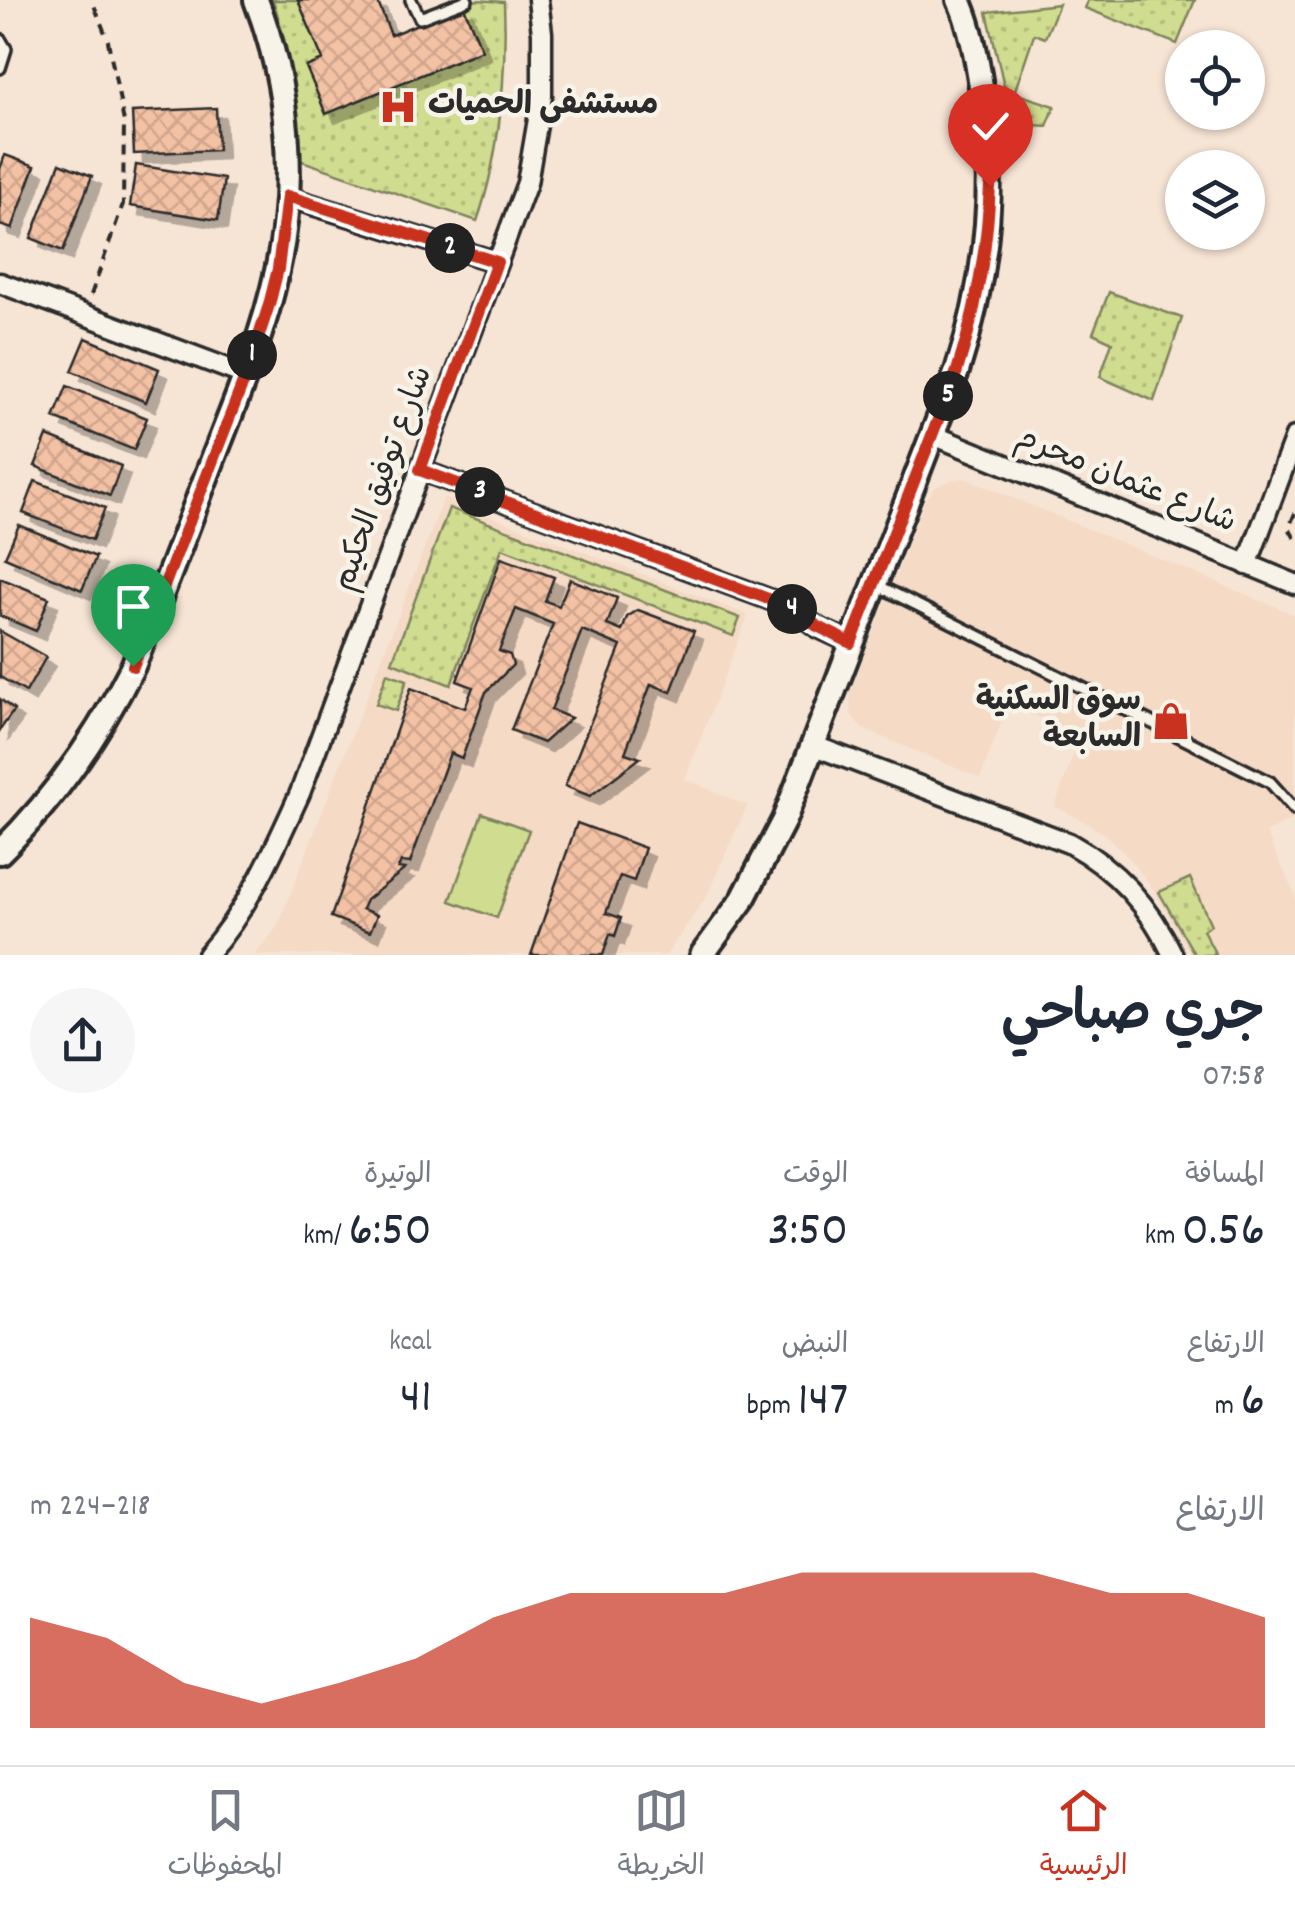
<!DOCTYPE html>
<html lang="ar">
<meta charset="utf-8">
<style>
body{margin:0;font-family:Dekko,"Playpen Sans Arabic",sans-serif;background:#f6f6f7;color:#1f2937;direction:rtl;height:100vh;display:flex;flex-direction:column;font-size:38px;white-space:nowrap}
*{box-sizing:border-box;margin:0}
p{font-size:32px;color:#747a83}
.icon{flex:none;width:55px;height:55px;fill:none;stroke:currentColor;stroke-width:2;stroke-linecap:round;stroke-linejoin:round}
.map{position:relative;height:955px;overflow:hidden;direction:ltr}
.panel{display:flex;flex-direction:column;background:#fff;flex:1}
.panel>*{flex:none}
.fabs{position:absolute;left:1165px;top:30px;display:grid;gap:20px}
.fabs a{display:grid;place-items:center;width:100px;height:100px;border-radius:50%;background:#fff;box-shadow:0 2px 8px #0004;font-size:50px}
.pin{position:absolute;display:grid;place-items:center;width:85px;height:85px;color:#fff;margin:-102px -42px;border-radius:50% 50% 50% 0;rotate:-45deg;box-shadow:0 0 10px #0007}
.pin .icon{rotate:45deg}
.km{position:absolute;width:50px;height:50px;margin:-25px;border-radius:50%;background:#222;color:#fff;font-size:28px;line-height:50px;text-align:center}
.round{display:grid;place-items:center;flex:none;width:105px;height:105px;border-radius:52px;background:#f6f6f7}
.summary{display:flex;align-items:center;justify-content:space-between;height:170px;padding:0 30px}
h1{font-size:55px;font-weight:600;line-height:75px}
.figures{display:grid;grid-template-columns:repeat(3,1fr);gap:15px;height:170px;padding:10px 30px}
.figures div{display:grid;align-content:center}
.figures b{font-size:50px;font-weight:600}
.figures small{font-size:28px;font-weight:400}
.figures p{font-size:28px}
.chart{height:280px;padding:20px 30px}
.chart p{display:flex;justify-content:space-between}
.chart svg{width:100%;height:180px;margin-top:10px;fill:#c8321e;opacity:.7}
.dock{display:flex;justify-content:space-around;align-items:center;height:140px;border-top:2px solid #e0e1e3;background:#fff;font-size:28px;color:#747a83}
.dock a{display:grid;justify-items:center;gap:5px}
.dock .on{color:#c8321e}
.map>svg:first-child{display:block}
</style>
<div class="map">
<svg width="1295" height="955" viewBox="0 0 1295 955">
<defs>
<pattern id="grass-dots" width="8" height="8" patternUnits="userSpaceOnUse" patternTransform="scale(2.5)"><rect width="8" height="8" fill="#d0dc8f"/><path d="M2 2h.1M6 6h.1" fill="none" stroke="#b3bd7c" stroke-width="1.8" stroke-linecap="round"/></pattern>
<pattern id="building-cross-hatch" width="8" height="8" patternUnits="userSpaceOnUse" patternTransform="scale(2.5)"><rect width="8" height="8" fill="#f3c1a4"/><path d="M0 0l8 8M0 8l8-8" fill="none" stroke="#d0a68d"/></pattern>
<filter id="shadow"><feDropShadow dx="9" dy="9" stdDeviation="0" flood-color="#0004"/></filter>
</defs>
<rect width="100%" height="100%" fill="#f6e4d4"/>
<filter id="ink" filterUnits="userSpaceOnUse"><feTurbulence type="fractalNoise" baseFrequency=".01" numOctaves="2"/><feDisplacementMap in="SourceGraphic" scale="20" xChannelSelector="R" yChannelSelector="G"/><feConvolveMatrix kernelMatrix="1 2 1 2 8 2 1 2 1" color-interpolation-filters="sRGB"/></filter>
<g filter="url(#ink)">
<g fill="#f5dac6">
<path d="M965,478L1295,615V818L1266,833L1295,895V955H1191L1152,887L1130,859L1108,837L1091,825L1055,806L1081,734L1008,705L980,778L861,728L851,714L850,693L925,501L935,488L951,480Z"/>
<path d="M444,498L748,615L685,779L747,806L706,897L666,955H255L278,926Z"/>
</g>
<g fill="url(#grass-dots)" stroke="#7e845d" stroke-width="2.5">
<path d="M273,0H298L323,60L307,68L326,114L481,50L463,5L477,0L504,2C507,70 500,157 477,221L296,159C300,102 290,54 273,0Z"/>
<path d="M1088,0H1195L1177,44L1085,8Z"/>
<path d="M1059,4L1045,38L1034,34L1014,93L1055,106L1047,126L1033,125L1026,136L1028,146L1012,164L1010,112L987,12Z"/>
<path d="M1109,292L1182,318L1154,401L1100,377L1112,342L1093,333Z"/>
<path d="M449,508L740,618L733,636L502,548L451,685L392,662Z"/>
<path d="M387,673L407,680L396,711L376,704Z"/>
<path d="M1190,878L1211,925L1203,930L1216,955H1195L1159,892Z"/>
</g>
<path fill="#d0dc8f" stroke="#7e845d" stroke-width="2.5" d="M482,813L529,830L497,918L450,901Z"/>
<g fill="url(#building-cross-hatch)" stroke="#2b2b2b" stroke-width="2.5" filter="url(#shadow)">
<path d="M298,0H377L391,35L463,5L482,50L326,114L306,67L323,60Z"/>
<path d="M216,108L218,150L134,154L132,112Z"/>
<path d="M5,155L35,166L12,229L0,225V169Z"/>
<path d="M60,163L92,176L63,251L31,238Z"/>
<path d="M136,165L224,179L218,220L130,206Z"/>
<path d="M86,338L159,369L146,402L72,371Z"/>
<path d="M67,386L147,418L134,450L54,418Z"/>
<path d="M47,436L121,466L110,496L35,466Z"/>
<path d="M35,481L105,508L92,540L23,513Z"/>
<path d="M19,525L96,557L82,590L5,557Z"/>
<path d="M501,558L554,577L545,601L559,606L570,579L617,598L607,625L622,631L627,617L638,610L694,631L671,692L651,684L625,753L640,758L590,796L565,786L621,646L582,630L551,710L571,718L543,743L511,730L553,624L516,609L499,651L510,655L513,665L486,692L462,758L450,753L410,863L401,862L398,868L405,869L366,900L362,909L377,915L370,932L331,917L411,688L465,708L473,687L457,681Z"/>
<path d="M0,578L49,598L36,631L0,616Z"/>
<path d="M0,631L46,657L26,692L0,677Z"/>
<path d="M0,699L14,710L0,730Z"/>
<path d="M577,823L645,848L634,881L620,876L606,913L621,918L615,936L610,934L603,955H531Z"/>
</g>
<g fill="none" stroke-linecap="round" stroke-linejoin="round">
<g stroke="#2b2b2b" stroke-width="16">
<g id="service">
<path d="M411,0L420,18L467,0"/>
<path d="M0,39L6,49L0,68"/>
<path d="M877,585L1270,782L1295,810"/>
</g>
</g>
<g stroke="#2b2b2b" stroke-width="25">
<g id="minor">
<path d="M287,197L497,262"/>
<path d="M0,283L245,375"/>
<path d="M933,435L1295,584"/>
<path d="M420,470L790,607L817,627L851,643"/>
<path d="M1247,565L1295,437"/>
<path d="M812,745L1069,843C1116,869 1150,906 1173,955"/>
<path d="M207,955C249,908 274,850 300,793L527,183L542,96V33L538,0"/>
</g>
</g>
<g stroke="#2b2b2b" stroke-width="30">
<g id="tertiary">
<path d="M0,852C56,797 98,736 133,666C161,598 187,528 213,459C237,398 263,336 277,271C297,182 289,85 256,0"/>
<path d="M702,955L743,899L784,820L957,371C989,273 998,175 979,74C975,49 970,23 959,0"/>
</g>
</g>
<g stroke="#2b2b2b" stroke-width="4" stroke-dasharray="10 8" stroke-linecap="butt">
<path d="M91,295L123,204L124,122L108,41L92,0"/>
<path d="M1295,513L1289,528L1295,539"/>
</g>
<use href="#service" stroke="#f7f3e8" stroke-width="9"/>
<use href="#minor" stroke="#f7f3e8" stroke-width="18"/>
<use href="#tertiary" stroke="#f7f3e8" stroke-width="22"/>
</g>
</g>
<g fill="none" stroke-linecap="round" stroke-linejoin="round" filter="url(#ink)">
<g stroke="#fff" stroke-width="20">
<path id="route" d="M133,666L246,375L269,305L278,269L287,196L497,262L420,470L790,607L817,626L851,643L957,371C977,309 987,250 990,186"/>
</g>
<use href="#route" stroke="#c8321e" stroke-width="12"/>
</g>
<defs>
<g id="hospital-bare" transform="scale(3)"><path d="M-5-5h3v3.5h4V-5h3V5h-3V1.5h-4V5h-3Z" fill="#c8321e" stroke="#f7f3e8" stroke-width="2.5" paint-order="stroke"/></g>
<g id="shop-bare" transform="scale(3)"><path d="M-5-2.5h2.3a2.7 3.5 0 0 1 5.4 0H5L5.5 6h-11ZM-1.5-2.5h3a1.5 2.3 0 0 0-3 0Z" fill="#c8321e" stroke="#f7f3e8" stroke-width="2.5" paint-order="stroke"/></g>
</defs>
<g fill-rule="evenodd">
<use href="#hospital-bare" x="398" y="107"/>
<use href="#shop-bare" x="1171" y="721"/>
</g>
<g text-anchor="middle" dominant-baseline="central" stroke-width="9" stroke-linejoin="round" paint-order="stroke">
<g font-size="32" font-weight="bold" fill="#2b2b2b" stroke="#f7f3e8" text-anchor="start">
<text x="428" y="107">مستشفى الحميات</text>
<text x="1141" y="703" text-anchor="end">سوق السكنية<tspan x="1141" dy="37">السابعة</tspan></text>
</g>
<g font-size="32" fill="#2b2b2b" stroke="#f7f3e8">
<text transform="translate(385 479) rotate(-70)">شارع توفيق الحكيم</text>
<text transform="translate(1125 482) rotate(22)">شارع عثمان محرم</text>
</g>
</g>
</svg>
<div class="fabs">
<a><svg class="icon" aria-label="locate" viewBox="0 0 24 24"><circle cx="12" cy="12" r="6"/><path d="M12 2v4M12 18v4M2 12h4M18 12h4"/></svg></a>
<a><svg class="icon" aria-label="layers" viewBox="0 0 24 24"><path d="M12 4l9 5-9 5-9-5zM3 14l9 5 9-5"/></svg></a>
</div>
<div class="pin" style="left:133px;top:666px;background:#1e9e55"><svg class="icon" aria-label="arrive" viewBox="0 0 24 24"><path d="M6 21V4h12l-3 4 3 4H6"/></svg></div>
<div class="pin" style="left:990px;top:186px;background:#d93025"><svg class="icon" aria-label="check" viewBox="0 0 24 24"><path d="M5 12l5 5 9-10"/></svg></div>
<b class="km" style="left:252px;top:355px">1</b>
<b class="km" style="left:450px;top:248px">2</b>
<b class="km" style="left:480px;top:492px">3</b>
<b class="km" style="left:792px;top:609px">4</b>
<b class="km" style="left:948px;top:396px">5</b>
</div>
<section class="panel">
<div class="summary"><div><h1>جري صباحي</h1><p>07:58</p></div><a class="round"><svg class="icon" aria-label="share" viewBox="0 0 24 24"><path d="M12 15V3M7 8l5-5 5 5M5 13v7h14v-7"/></svg></a></div>
<div class="figures">
<div><p>المسافة</p><b>0.56<small> km</small></b></div>
<div><p>الوقت</p><b>3:50</b></div>
<div><p>الوتيرة</p><b>6:50<small> /km</small></b></div>
</div>
<div class="figures">
<div><p>الارتفاع</p><b>6<small> m</small></b></div>
<div><p>النبض</p><b>147<small> bpm</small></b></div>
<div><p>kcal</p><b>41</b></div>
</div>
<div class="chart"><p><span>الارتفاع</span>218–224 m</p>
<svg viewBox="0 0 160 44" preserveAspectRatio="none"><path d="M0 44V17L10 22L20 33L30 38L40 33L50 27L60 17L70 11L80 11L90 11L100 6L110 6L120 6L130 6L140 11L150 11L160 17V44z"/></svg>
</div>
</section>
<nav class="dock">
<a class="on"><svg class="icon" aria-label="home" viewBox="0 0 24 24"><path d="M3 11l9-7 9 7M6 9v11h12V9"/></svg>الرئيسية</a>
<a><svg class="icon" aria-label="map" viewBox="0 0 24 24"><path d="M3 6l6-2 6 2 6-2v14l-6 2-6-2-6 2zM9 4v14M15 6v14"/></svg>الخريطة</a>
<a><svg class="icon" aria-label="saved" viewBox="0 0 24 24"><path d="M7 4h10v16l-5-4-5 4z"/></svg>المحفوظات</a>
</nav>
